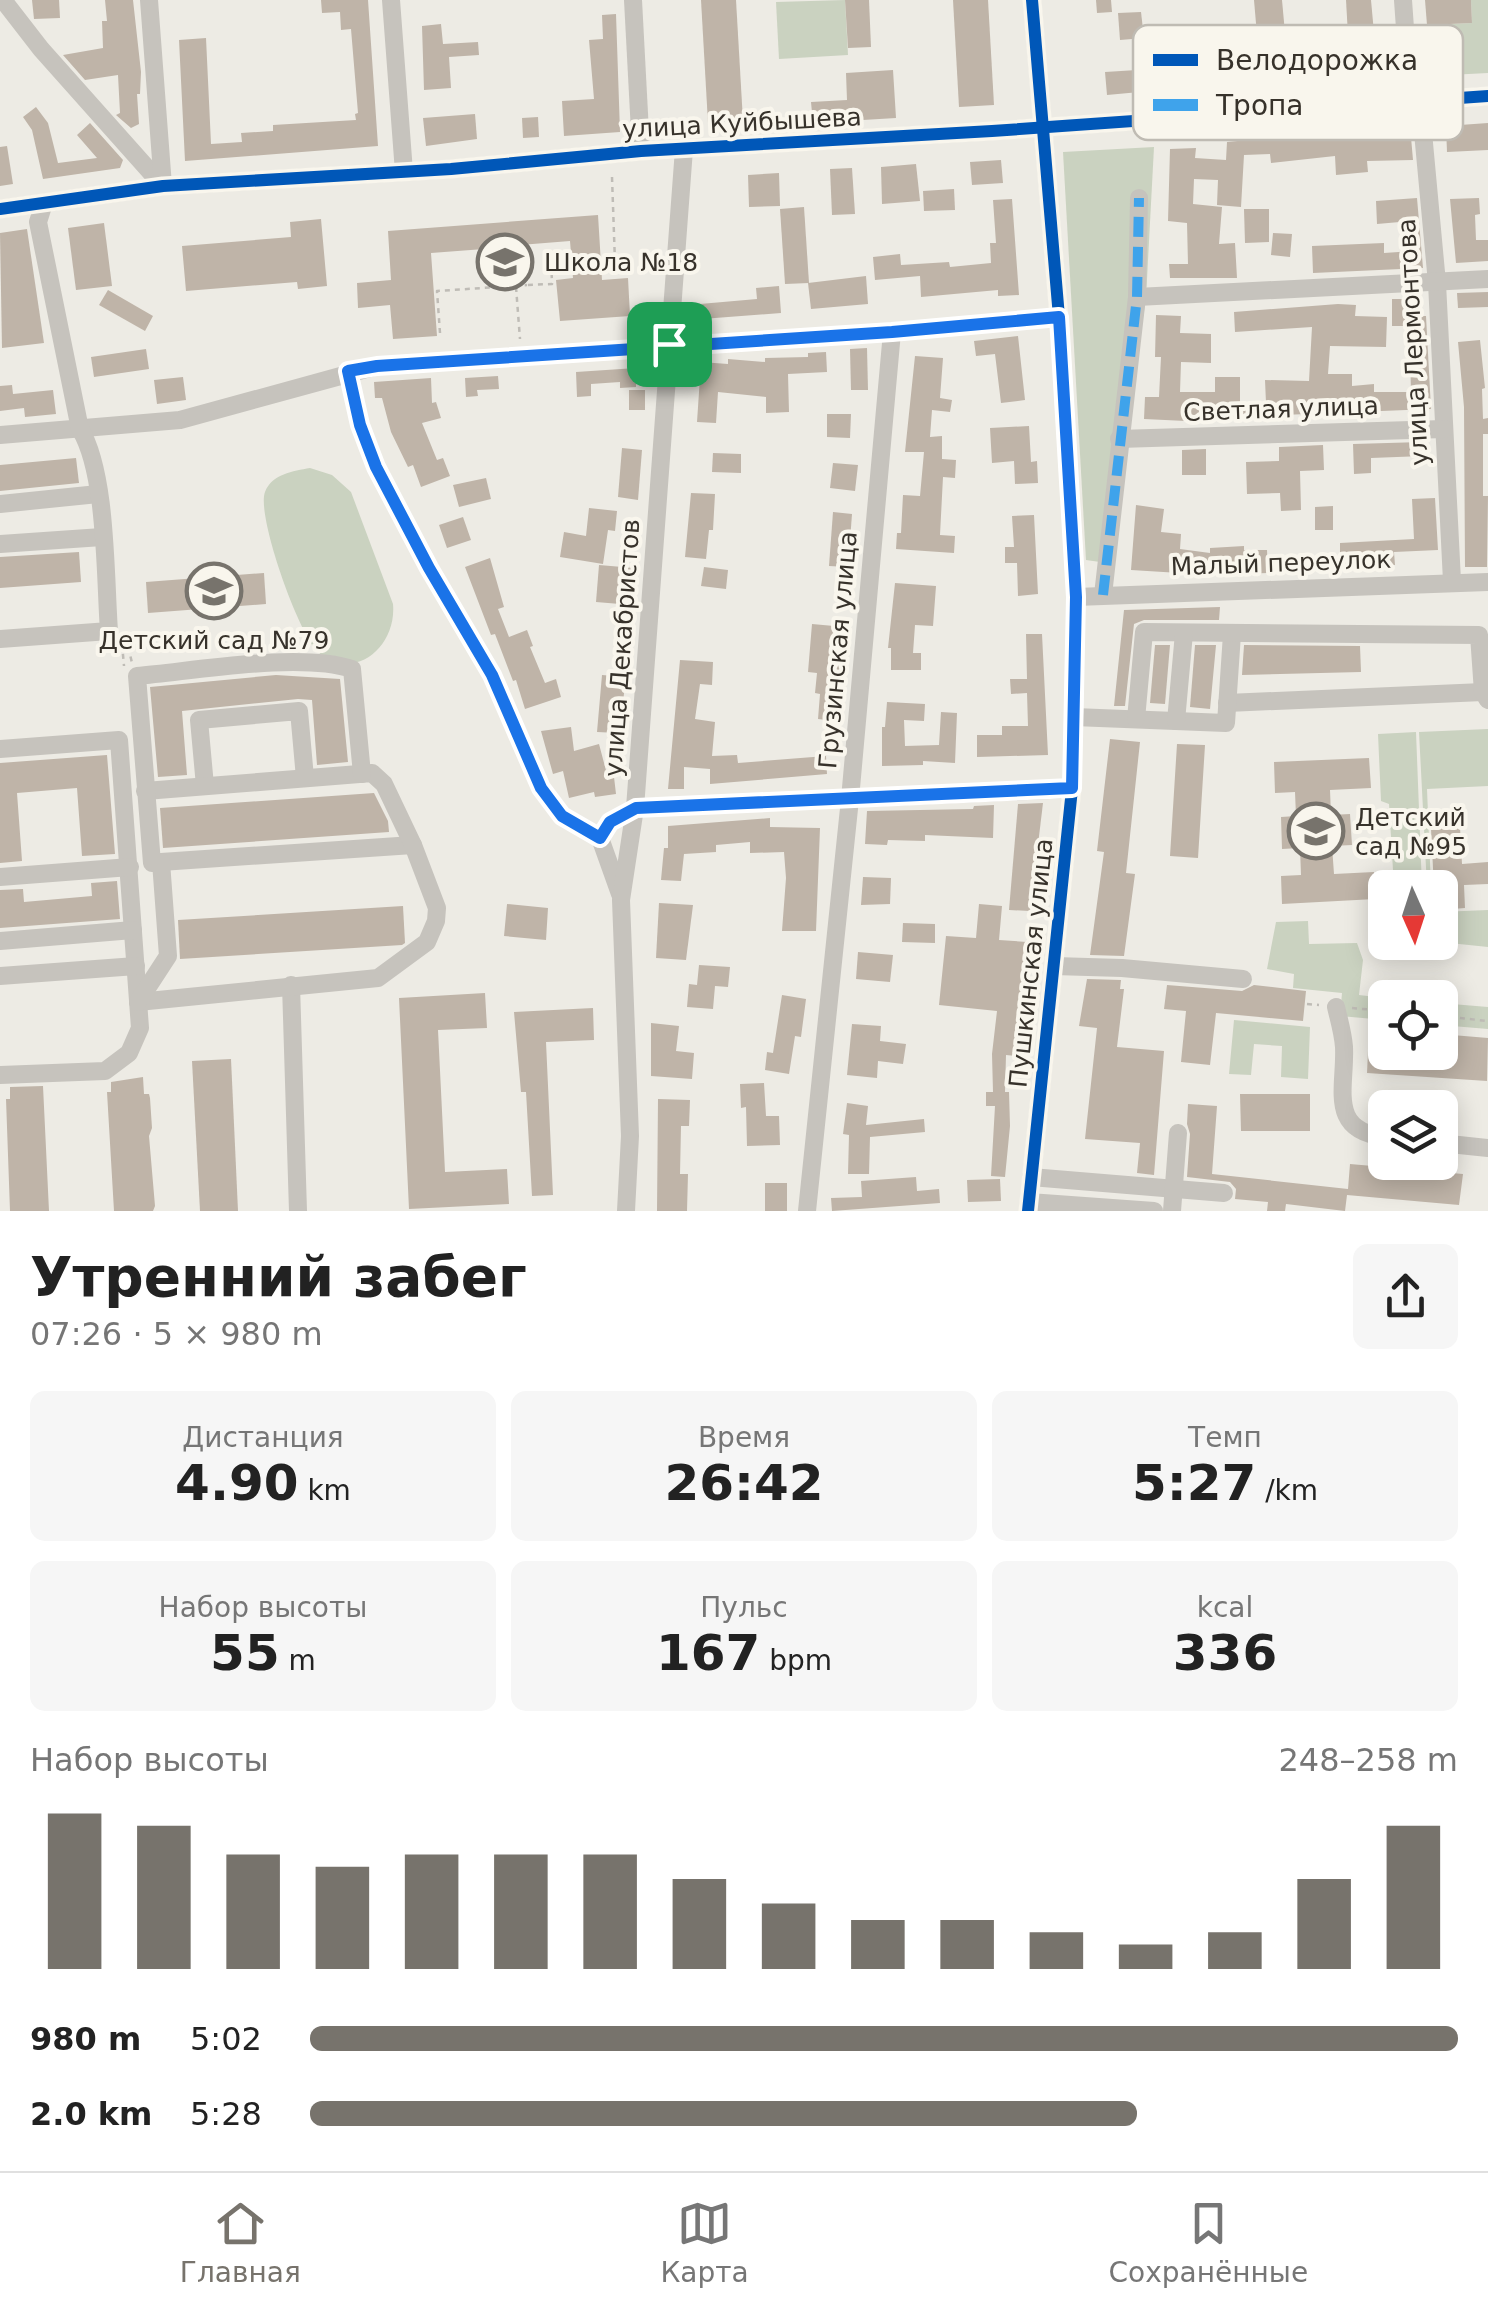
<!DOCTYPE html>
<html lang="ru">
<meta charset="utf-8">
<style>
body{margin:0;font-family:"DejaVu Sans",sans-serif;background:#f6f6f6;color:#222;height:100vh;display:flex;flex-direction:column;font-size:38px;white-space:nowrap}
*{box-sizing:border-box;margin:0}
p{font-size:32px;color:#767676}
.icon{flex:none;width:55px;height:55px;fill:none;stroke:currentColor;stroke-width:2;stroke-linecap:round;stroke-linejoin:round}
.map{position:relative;height:1211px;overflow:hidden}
.sheet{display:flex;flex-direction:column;background:#fff;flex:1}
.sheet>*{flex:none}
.needle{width:65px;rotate:177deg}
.fabs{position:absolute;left:1368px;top:870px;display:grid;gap:20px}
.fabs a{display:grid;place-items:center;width:90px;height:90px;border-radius:15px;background:#fff;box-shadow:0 5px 25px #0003;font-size:50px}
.pin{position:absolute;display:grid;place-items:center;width:85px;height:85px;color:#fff;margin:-42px;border-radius:20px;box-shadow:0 5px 15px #0006}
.round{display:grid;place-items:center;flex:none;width:105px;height:105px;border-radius:15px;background:#f6f6f6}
.headline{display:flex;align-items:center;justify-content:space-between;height:170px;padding:0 30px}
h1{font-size:55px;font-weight:700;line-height:75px}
.figures{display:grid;grid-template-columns:repeat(3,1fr);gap:15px;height:170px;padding:10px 30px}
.figures div{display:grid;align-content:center;border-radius:15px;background:#f6f6f6;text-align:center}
.figures b{font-size:50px;font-weight:700}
.figures small{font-size:28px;font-weight:400}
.figures p{font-size:28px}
.chart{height:280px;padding:20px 30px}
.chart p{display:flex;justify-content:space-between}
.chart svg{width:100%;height:180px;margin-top:10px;stroke:#77736c;stroke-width:6}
ul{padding:0 30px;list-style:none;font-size:32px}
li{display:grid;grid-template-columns:160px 120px 1fr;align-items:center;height:75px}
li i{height:25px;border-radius:12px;background:#77736c}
.tab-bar{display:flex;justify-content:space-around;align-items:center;height:140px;border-top:2px solid #e0e0e0;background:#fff;font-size:28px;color:#767676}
.tab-bar a{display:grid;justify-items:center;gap:5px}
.tab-bar .on{color:#77736c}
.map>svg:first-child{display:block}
</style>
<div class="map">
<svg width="1488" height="1211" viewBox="0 0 1488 1211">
<rect width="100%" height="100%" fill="#edebe4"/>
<g fill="#cad2c0">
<path d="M845,0L848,55L779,59L776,2Z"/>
<path d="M1471,0H1488V73L1430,76L1427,25L1472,23Z"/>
<path d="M1154,147L1146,298L1107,563L1086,560L1063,152Z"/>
<path d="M310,468L332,475L351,492L393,604C397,648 353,683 318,652C299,635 256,515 265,492C272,474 293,471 310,468Z"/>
<path d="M1488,729V786L1427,789L1431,887H1427L1419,732Z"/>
<path d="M1416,732L1422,887H1394L1389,804L1381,801L1378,734Z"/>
<path d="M1488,910V947L1440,942V912Z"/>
<path d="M1308,921L1309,944L1357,943L1363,960L1359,995L1385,998V1020L1340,1016L1342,993L1293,988L1294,974L1267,969L1276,922Z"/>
<path d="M1440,1003L1488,1007V1029L1440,1025Z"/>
<path d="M1234,1020L1310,1027L1308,1079L1281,1077L1282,1046L1254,1044L1251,1075L1229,1074Z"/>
</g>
<g fill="#bfb4a8">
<path d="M32,0H59L60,18L34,19Z"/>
<path d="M105,0H133L141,72L140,94H137L139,124L131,128L116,115L120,113L118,75L85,80L63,55L103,48L102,21H107Z"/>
<path d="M321,0H368L378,146L185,161L179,40L206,38L211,144L242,142L241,133L273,131V125L356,120L355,114L358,113L351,29L341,30L340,12L322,13Z"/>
<path d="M701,0H736L743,121L708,123Z"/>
<path d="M845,0H869L871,47L848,48Z"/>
<path d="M953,0H988L994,105L959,107Z"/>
<path d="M1096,0H1111L1112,12L1097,13Z"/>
<path d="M1254,0H1282L1285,33L1257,35Z"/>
<path d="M1346,0H1371L1374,33L1348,35Z"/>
<path d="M1425,0H1471L1472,23L1427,25Z"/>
<path d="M1141,12L1144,38L1120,40L1118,13Z"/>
<path d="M616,14L620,132L564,136L562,101L594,99L589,40L603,39L602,15Z"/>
<path d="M441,24L443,44L478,42L479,55L449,57L451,88L424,90L422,26Z"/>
<path d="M1169,53L1172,89L1107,95L1105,72L1153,69L1151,55Z"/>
<path d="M893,70L896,118L813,123L811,102L847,100L846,73Z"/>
<path d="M36,107L48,123L58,163L97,158L77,135L90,123L123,160L120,168L43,179L32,130L23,117Z"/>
<path d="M475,114L477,139L426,146L423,118Z"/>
<path d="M538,117L539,137L523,138L522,118Z"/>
<path d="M1488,123V150L1447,152L1446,126Z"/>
<path d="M1396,126H1410L1413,160L1367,161L1368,172L1336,175L1335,156L1271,163L1270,154L1244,155L1241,207L1217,205L1218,180L1194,179L1193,204L1222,207L1219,244L1235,243L1237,278H1170L1169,264H1188L1187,223L1168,221L1170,149L1196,148L1195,158L1226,160L1227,142Z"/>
<path d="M7,146L13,184L0,186V147Z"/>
<path d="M1001,160L1003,183L972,185L970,162Z"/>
<path d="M916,164L920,201L882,204L881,167Z"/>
<path d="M852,168L855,214L832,215L830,169Z"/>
<path d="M779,173L780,206L749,207L748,175Z"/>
<path d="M954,189L955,210L924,211L923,191Z"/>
<path d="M1417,198L1423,268L1313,273L1312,246L1384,243V253L1413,251L1411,221L1377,224L1376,201Z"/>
<path d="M1479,198L1480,214L1475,215L1476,240H1488V261L1456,263L1450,199Z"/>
<path d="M1012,199L1019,295L998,296V290L921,297L920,276L875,280L873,257L900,254L901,265L949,262L950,267L991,263L990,243H996L993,200Z"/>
<path d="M804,207L809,283L785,284L780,209Z"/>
<path d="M1244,209H1269V242L1245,243Z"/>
<path d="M598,215L602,280L628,278L630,316L560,321L556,280L573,278L570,241L520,245L522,270L485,273L484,249L431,253L437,336L393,339L390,305L358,308L357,283L391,280L388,231Z"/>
<path d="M321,219L327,286L298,289L297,282L186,291L182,246L291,237L290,222Z"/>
<path d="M104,223L112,286L76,290L68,228Z"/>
<path d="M27,229L44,343L2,348L0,233Z"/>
<path d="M1273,233L1292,234L1290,257L1271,255Z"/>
<path d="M866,276L868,304L811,309L808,283Z"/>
<path d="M779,286L781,313L702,319L700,304L757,299L756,288Z"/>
<path d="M108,290L153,316L145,331L99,305Z"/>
<path d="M1488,292V307L1458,308L1457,293Z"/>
<path d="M1392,299H1406L1405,326H1392Z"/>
<path d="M1338,304L1356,305L1355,316L1387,317L1386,347L1330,346L1328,374H1352V386L1374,384V392H1411L1409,316H1426L1431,409L1207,418V422L1144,419L1145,397H1159L1161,357H1155L1156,315L1181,316L1180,333L1211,334V363L1181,362L1180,392H1215V377H1240V404L1266,403L1265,380L1309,381L1312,327L1235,332L1234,312Z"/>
<path d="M1018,336L1025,400L1001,403L995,354L976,356L974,341Z"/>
<path d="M1480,340L1485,388L1482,389L1483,419L1488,418V434H1483V496H1488L1487,567H1465L1464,407L1458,342Z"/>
<path d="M867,348L868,390H851L850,349Z"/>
<path d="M146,349L149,369L94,377L91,357Z"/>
<path d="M826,352L827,372L788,374L789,412L766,413V397L718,392L716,423L697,422L701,362L728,364V359L765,362V358L808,357V353Z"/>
<path d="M915,356L943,358L940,398L952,400L950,412L932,410L930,437L942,436V459L956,460L955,478L943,477L940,535L955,536L954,553L896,549L897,533H901L903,495L920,496L924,452H905Z"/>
<path d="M636,368V387L620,388V382L591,384V396L577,397L576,372Z"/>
<path d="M498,376L499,389L477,390L478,396L466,397L465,378Z"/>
<path d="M183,377L186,400L157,404L154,380Z"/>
<path d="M431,378L432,403L436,402L441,418L422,423L437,460L443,458L450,476L421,487L413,465L408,467L391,432L382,398H375L374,382Z"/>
<path d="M12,385L13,394L53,390L56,414L25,417L24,408L0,411V386Z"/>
<rect x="629" y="390" width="16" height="20"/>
<path d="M827,414H851L850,438L827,437Z"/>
<path d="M1029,426L1031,462L1037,461L1038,483L1015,484L1014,461L992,463L990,428Z"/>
<path d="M1422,442L1423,456L1371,458V473L1354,474L1353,444Z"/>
<path d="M1323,445L1324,470L1300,471L1301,510L1281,511L1280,493L1247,494L1246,462L1279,461V447Z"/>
<path d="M622,448L642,450L638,500L618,497Z"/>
<path d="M1206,449V475H1182V450Z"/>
<path d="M713,453L741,454V473L712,472Z"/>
<path d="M76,458L79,483L0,491V465Z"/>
<path d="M833,463L858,465L855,491L830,488Z"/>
<path d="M486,478L491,499L459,507L453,485Z"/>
<path d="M691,493L715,494L713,530H709L706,559L685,557Z"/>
<path d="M1435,498L1438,550L1394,552L1395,565L1340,567V543L1414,539L1412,499Z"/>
<path d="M1136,505L1164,509L1161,532L1181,534L1180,549L1210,553V548L1244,546V550H1267L1268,573L1212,575L1131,570Z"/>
<path d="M1333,506V530H1315V507Z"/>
<path d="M589,508L617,511L615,531L608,530L603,564L560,557L564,532L586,536Z"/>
<path d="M833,512L852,514L848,567L829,566Z"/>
<path d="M1034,515L1038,594L1018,596L1017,563H1005V547H1014L1012,516Z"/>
<path d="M463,517L471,540L447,548L439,525Z"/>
<path d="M79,552L81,582L0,588V557Z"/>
<path d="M490,558L504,607L498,609L509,637L527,630L533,646L530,647L545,683L556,679L561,697L525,709L516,680L513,681L495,634L491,635L465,567Z"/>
<path d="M599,565L634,568L632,605L596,602Z"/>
<path d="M704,567L728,570L726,589L701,586Z"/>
<path d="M264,573L266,604L148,613L146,582Z"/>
<path d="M895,583L936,586L933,626L915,625L913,653H921V670H891V648H888Z"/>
<path d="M1220,607L1219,620H1144L1134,624L1125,706H1114L1124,610Z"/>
<path d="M812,624L845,627L841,696L837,695L835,721L818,719L820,694L815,693L817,673L808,672Z"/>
<path d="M1026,634H1042L1048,755L977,757V735H1002V726H1028L1027,693L1011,694L1010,679H1027Z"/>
<path d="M1155,645H1170L1165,704L1150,703Z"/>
<path d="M1195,645H1216L1210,709L1190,707Z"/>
<path d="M1244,645L1360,646L1361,672L1242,675Z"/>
<path d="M680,660L713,662L712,685L700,684L695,719L715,722L712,756L737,755L738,763L826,756L827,774L710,784V769L684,767V789H668Z"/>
<path d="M276,675L340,679L348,762L317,765L312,700L298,699L182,711L187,775L158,777L150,687Z"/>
<path d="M602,675L626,677L623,702H620L618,733L597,732Z"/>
<path d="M887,702L925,704L924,721L904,720L905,746L939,745L941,712L957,713L955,763L923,761V765L882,766V727H885Z"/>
<path d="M571,727L574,751L599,744L608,778L614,777L616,794L595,797L594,792L569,798L563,771L553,774L541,731Z"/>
<path d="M1110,739L1140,742L1126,873L1135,874L1124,956L1090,955L1104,852L1097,851Z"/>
<path d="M1177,744L1205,745L1198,858L1170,856Z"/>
<path d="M107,755L115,854L82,856L77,788L17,793L22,861L0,863V763Z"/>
<path d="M1369,758L1371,788L1330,790L1331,815L1350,814L1352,845L1332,846L1334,874L1374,872L1375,899L1282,904L1281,876L1301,875L1300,848L1282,849L1281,817L1296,816L1295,792L1275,793L1274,762Z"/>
<path d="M374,793L388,821L389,832L163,848L160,808Z"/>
<path d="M1043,803L1030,911L1009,910L1018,804Z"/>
<path d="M994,805L993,838L925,835V841L888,840L887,845L865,844L867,811L973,809L974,806Z"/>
<path d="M770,818V827L820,828L816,931H782L786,878L784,852L750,853V842L716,845V852L684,854L681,881L661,880L664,848H668V826Z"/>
<path d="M1460,827L1462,864L1488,862V884L1464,885L1465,908L1440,910V888H1434L1431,829Z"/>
<path d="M863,877L891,878L890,904L861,905Z"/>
<path d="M117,881L120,919L0,928V890L23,889L24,902L92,896L91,883Z"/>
<path d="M659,903L693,905L686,960L656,958Z"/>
<path d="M507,904L548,908L546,940L504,936Z"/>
<path d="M979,904L1002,906L999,940L1027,942L1022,1001H1018L1016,1056L1006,1055L1005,1092H1009L1010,1126L1005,1177L991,1176L995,1106H986V1092H993L992,1054L997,1011L939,1005L946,936L976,938Z"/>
<path d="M403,906L405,943L402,945L180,959L178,920Z"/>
<path d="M903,923L935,924V943L902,942Z"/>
<path d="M858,952L893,955L890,982L856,979Z"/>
<path d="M699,965L730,967L728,987L715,986L713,1009L687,1007L689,984L697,985Z"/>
<path d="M1087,979L1121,980L1120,989H1124L1117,1047L1164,1051L1154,1175L1137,1173L1140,1143L1085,1139L1097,1028L1079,1026Z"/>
<path d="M1167,985L1242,991L1254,985L1306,991L1303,1021L1216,1013L1210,1065L1181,1062L1186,1011L1164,1009Z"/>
<path d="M485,993L487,1028L438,1030L445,1172L507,1169L509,1204L409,1209L399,998Z"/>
<path d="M782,995L806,999L801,1037L795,1036L789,1074L765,1070L767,1052L773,1053Z"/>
<path d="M593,1008L594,1040L546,1042L553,1195L532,1196L526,1092H521L514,1012Z"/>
<path d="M651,1023L679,1026L676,1051L694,1053L692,1079L651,1076Z"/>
<path d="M852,1024L881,1026L880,1041L906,1044L903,1064L878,1061L877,1078L847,1075Z"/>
<path d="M1369,1029L1385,1030V1052H1440V1034L1488,1038L1487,1081L1367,1073Z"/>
<path d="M231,1059L238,1211H200L192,1061Z"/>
<path d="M143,1077L144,1094H149L150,1098L152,1128L149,1136L155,1206L153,1211H114L107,1092H111V1082Z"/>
<path d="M764,1083L766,1116H779L780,1145L747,1146L746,1107L741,1108L740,1084Z"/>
<path d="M43,1086L49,1211H10L6,1099H10V1087Z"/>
<path d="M1240,1094H1310V1131H1241Z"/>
<path d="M658,1099L690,1100L689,1126H681L680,1174H688L687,1211H657Z"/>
<path d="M847,1103L868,1106L866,1125L924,1119L925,1132L870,1137L869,1174H848L849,1135L843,1134Z"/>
<path d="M1188,1104L1217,1106L1212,1174L1348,1189L1350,1164L1463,1174L1459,1205L1347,1195L1345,1211L1286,1204L1285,1211H1267L1268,1202L1235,1199L1236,1189L1230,1182L1187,1177L1190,1134L1187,1124Z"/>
<path d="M916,1177L917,1191L939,1189L940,1203L832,1211L831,1198L862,1197L861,1181Z"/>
<path d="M1000,1179L1001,1201L968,1202L967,1180Z"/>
<rect x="765" y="1183" width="22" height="28"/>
</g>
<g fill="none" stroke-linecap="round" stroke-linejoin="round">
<g stroke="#bfbcb6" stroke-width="2.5" stroke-dasharray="5 5" stroke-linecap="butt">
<path d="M612,177L615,263"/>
<path d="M525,256L527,285L552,284L551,254"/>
<path d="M516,287L520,339"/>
<path d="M440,333L437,291L527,285"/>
<path d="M126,637L132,663"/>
<path d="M122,644L124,666"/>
<path d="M1307,1004L1319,1005"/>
<path d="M1352,1008L1385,1011"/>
<path d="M1440,1016L1488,1021"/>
</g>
<g stroke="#c6c3bd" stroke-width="18">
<path d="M3,0L41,49L163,186"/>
<path d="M149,0L163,186"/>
<path d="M391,0L404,172"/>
<path d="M633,0L641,151"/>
<path d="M1403,0L1410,99"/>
<path d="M1420,100L1437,283L1452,581"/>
<path d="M0,209L163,186L451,169L641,151L992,131L1488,96"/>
<path d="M1137,297L1488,279"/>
<path d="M348,371L360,425L376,467L429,568L492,675L541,788L562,816L600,838L620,894"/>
<path d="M0,435L180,420L377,366L892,332L1059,317"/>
<path d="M1119,439L1444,429"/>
<path d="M0,504L98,494"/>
<path d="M0,544L102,537"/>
<path d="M1103,595L1137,297L1139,198"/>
<path d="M1076,597L1488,582"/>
<path d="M0,639L109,631C105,577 107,473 80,429L38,222L44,203"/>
<path d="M1227,703L1483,692L1488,700"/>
<path d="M1074,717L1226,723L1232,634"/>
<path d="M1136,719L1144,632L1479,635L1483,692"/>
<path d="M1176,721L1184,633"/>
<path d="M0,749L119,740L140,1028L129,1053L105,1071L0,1075"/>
<path d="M205,786L199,720L299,711L305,778"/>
<path d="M600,838L610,822L635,808L1072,789"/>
<path d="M161,862L413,845"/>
<path d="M0,877L130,867"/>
<path d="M0,941L133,930"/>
<path d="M1054,966L1122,968L1243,979"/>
<path d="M0,976L136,966"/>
<path d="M291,985L298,1211"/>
<path d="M138,1002L378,978L427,942L436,921L437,908L413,845L384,784L372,773L145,791"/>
<path d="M138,1002L168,956L161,862L152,863L137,676C195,671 299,652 352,669L362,774"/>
<path d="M1336,1007C1339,1020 1343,1033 1344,1047C1346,1087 1327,1131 1385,1137"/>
<path d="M1440,1143L1488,1148"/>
<path d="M1031,1177L1224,1193"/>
<path d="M1029,1202L1154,1211"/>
<path d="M626,1211L630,1136L621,900L635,808L684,149"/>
<path d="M807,1211L850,799L892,332"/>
<path d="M1028,1211L1072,789L1076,597L1059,317L1032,0"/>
<path d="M1172,1211L1178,1133"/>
</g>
<path stroke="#3fa3eb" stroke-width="10" stroke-dasharray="20 10" stroke-linecap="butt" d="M1103,595L1137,297L1139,198"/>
<g stroke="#f9f6ed" stroke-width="19">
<g id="cycleway">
<path d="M0,209L163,186L451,169L641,151L992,131L1488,96"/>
<path d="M1028,1211L1072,789L1076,597L1059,317L1032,0"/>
</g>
</g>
<use href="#cycleway" stroke="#0057b8" stroke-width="12"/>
</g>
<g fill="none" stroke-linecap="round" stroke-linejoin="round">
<g stroke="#fff" stroke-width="20">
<path id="route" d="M1059,317L1076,597L1072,788L636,808L610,822L600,838L562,816L541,788L492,675L429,568L376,467L360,425L348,371L377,366L892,332Z"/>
</g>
<use href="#route" stroke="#1a73e8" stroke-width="12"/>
</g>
<defs>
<g id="school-ring" transform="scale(2.875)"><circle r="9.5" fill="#f9f6ed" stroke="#77736c" stroke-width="1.5"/><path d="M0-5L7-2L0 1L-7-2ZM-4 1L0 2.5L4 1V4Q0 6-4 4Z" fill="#77736c"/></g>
</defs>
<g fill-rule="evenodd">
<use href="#school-ring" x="505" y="262"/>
<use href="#school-ring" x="214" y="591"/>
<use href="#school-ring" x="1316" y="831"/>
</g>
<g text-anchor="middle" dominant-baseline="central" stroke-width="8" stroke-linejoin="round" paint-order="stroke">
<g font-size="25" fill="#37322b" stroke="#f9f6ed">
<text transform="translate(742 123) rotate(-3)">улица Куйбышева</text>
<text transform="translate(1413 342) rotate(-93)">улица Лермонтова</text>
<text transform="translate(1281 409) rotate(-2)">Светлая улица</text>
<text transform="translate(1281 563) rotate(-2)">Малый переулок</text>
<text transform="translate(622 648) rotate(-86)">улица Декабристов</text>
<text transform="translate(838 650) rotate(-85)">Грузинская улица</text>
<text transform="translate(1031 963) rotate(-84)">Пушкинская улица</text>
</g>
<g font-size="25" fill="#37322b" stroke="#f9f6ed" text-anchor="start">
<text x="544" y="262">Школа №18</text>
<text x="214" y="640" text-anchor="middle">Детский сад №79</text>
<text x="1355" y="817">Детский<tspan x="1355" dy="29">сад №95</tspan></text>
</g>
</g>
<rect x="1133" y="25" width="330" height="115" rx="15" fill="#f9f6ed" stroke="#bfbbb3" stroke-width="2.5"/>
<rect x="1153" y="54" width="45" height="12" fill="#0057b8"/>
<rect x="1153" y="99" width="45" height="12" fill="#3fa3eb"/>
<g font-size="28" fill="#37322b">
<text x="1216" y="70">Велодорожка</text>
<text x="1216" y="115">Тропа</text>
</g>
</svg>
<div class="fabs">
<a><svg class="needle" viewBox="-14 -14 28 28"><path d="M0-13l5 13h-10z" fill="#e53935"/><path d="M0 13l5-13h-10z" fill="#767676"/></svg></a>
<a><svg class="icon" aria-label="locate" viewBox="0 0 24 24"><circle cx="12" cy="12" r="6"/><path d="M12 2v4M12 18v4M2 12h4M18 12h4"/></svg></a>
<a><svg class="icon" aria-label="layers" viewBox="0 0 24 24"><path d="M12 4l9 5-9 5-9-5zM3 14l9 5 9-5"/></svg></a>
</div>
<div class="pin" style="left:669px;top:344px;background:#1e9e55"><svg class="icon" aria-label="arrive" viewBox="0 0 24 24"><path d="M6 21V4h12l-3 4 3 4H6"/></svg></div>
</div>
<section class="sheet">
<div class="headline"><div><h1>Утренний забег</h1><p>07:26 · 5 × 980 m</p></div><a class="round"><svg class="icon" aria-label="share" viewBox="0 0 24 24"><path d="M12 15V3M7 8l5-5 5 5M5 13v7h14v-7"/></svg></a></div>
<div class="figures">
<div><p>Дистанция</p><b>4.90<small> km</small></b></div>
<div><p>Время</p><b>26:42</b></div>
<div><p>Темп</p><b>5:27<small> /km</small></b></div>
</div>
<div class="figures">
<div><p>Набор высоты</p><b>55<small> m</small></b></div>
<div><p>Пульс</p><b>167<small> bpm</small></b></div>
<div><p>kcal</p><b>336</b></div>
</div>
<div class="chart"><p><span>Набор высоты</span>248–258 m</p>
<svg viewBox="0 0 160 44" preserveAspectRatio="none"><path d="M5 44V6M15 44V9M25 44V16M35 44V19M45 44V16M55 44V16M65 44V16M75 44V22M85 44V28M95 44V32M105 44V32M115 44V35M125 44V38M135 44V35M145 44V22M155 44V9"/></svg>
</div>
<ul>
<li><b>980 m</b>5:02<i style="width:100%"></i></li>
<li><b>2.0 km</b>5:28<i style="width:72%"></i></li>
</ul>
</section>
<nav class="tab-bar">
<a class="on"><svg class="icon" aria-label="home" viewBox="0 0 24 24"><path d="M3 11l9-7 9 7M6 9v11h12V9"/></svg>Главная</a>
<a><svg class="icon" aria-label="map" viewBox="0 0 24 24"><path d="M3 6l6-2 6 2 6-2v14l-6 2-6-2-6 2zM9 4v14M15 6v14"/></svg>Карта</a>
<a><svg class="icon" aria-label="saved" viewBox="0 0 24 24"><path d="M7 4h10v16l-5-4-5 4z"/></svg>Сохранённые</a>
</nav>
